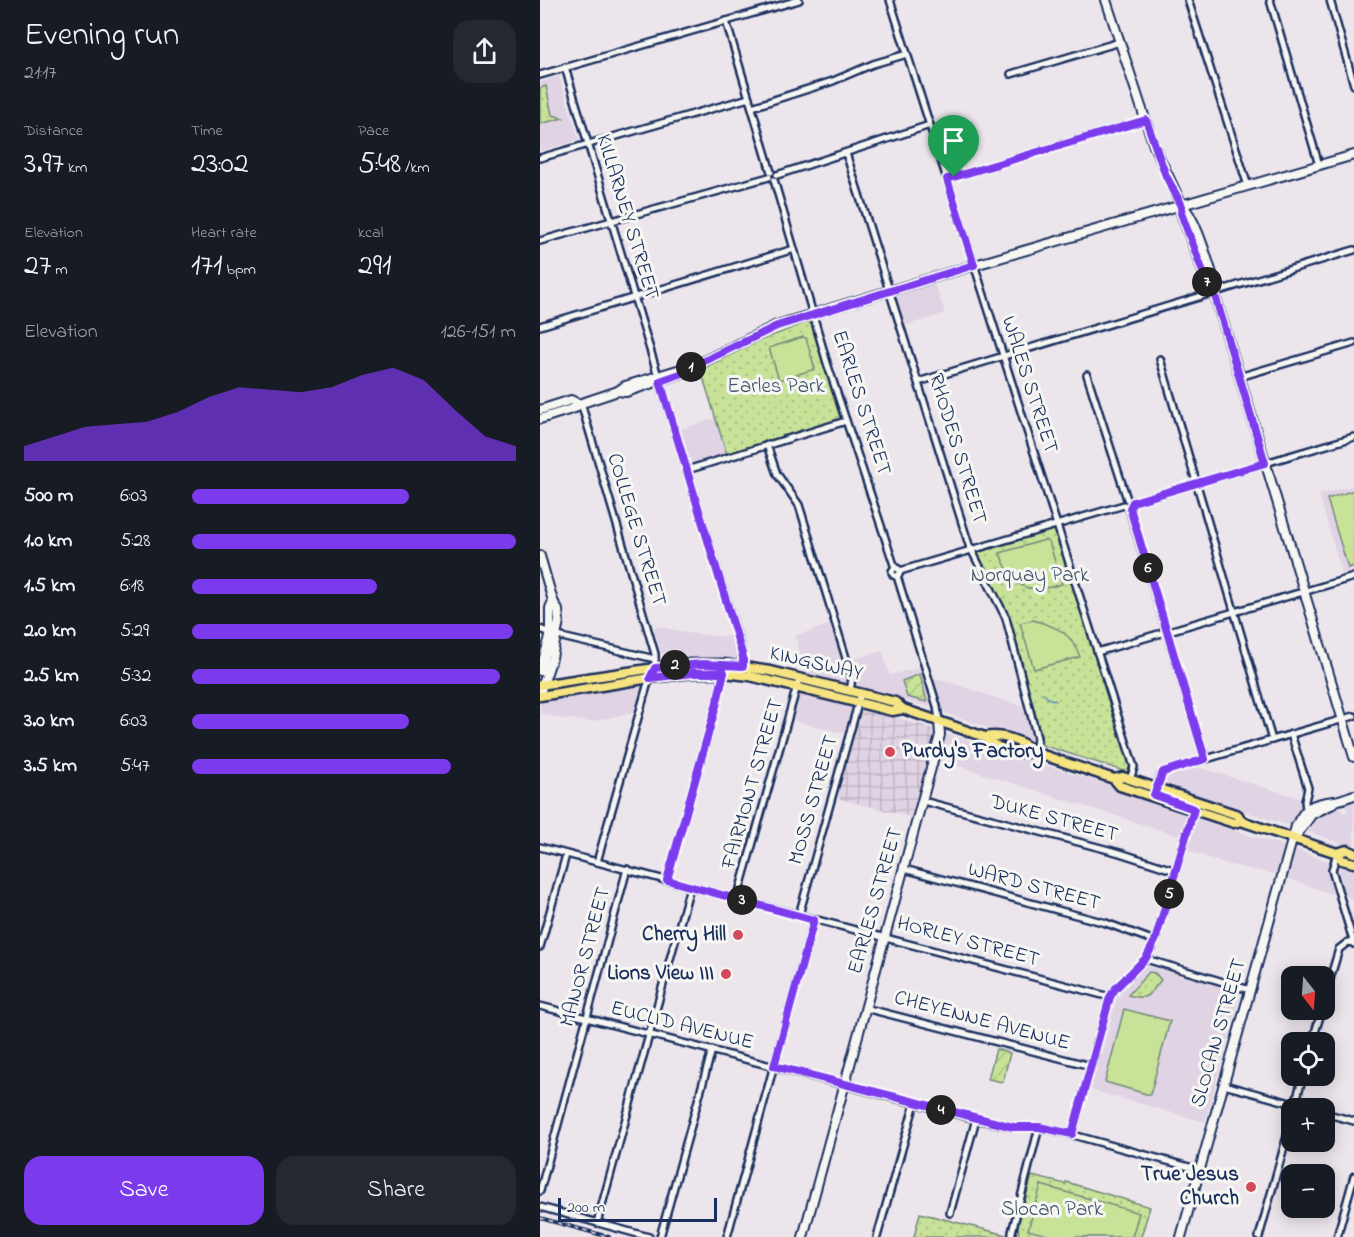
<!DOCTYPE html>
<meta charset="utf-8">
<style>
body{margin:0;font-family:"Indie Flower",sans-serif;background:#242831;color:#f1f3f6;height:100vh;display:flex;flex-direction:column;font-size:22px;white-space:nowrap}
*{box-sizing:border-box;margin:0}
p{font-size:20px;color:#9ea1a6}
.icon{flex:none;width:33px;height:33px;fill:none;stroke:currentColor;stroke-width:2;stroke-linecap:round;stroke-linejoin:round}
.map{position:relative;flex:1;overflow:hidden}
.sheet{display:flex;flex-direction:column;background:#171b24;width:540px}
.sheet>*{flex:none}
.needle{width:39px;rotate:163deg}
.tools{position:absolute;left:741px;top:966px;display:grid;gap:12px}
.tools a{display:grid;place-items:center;width:54px;height:54px;border-radius:12px;background:#171b24;box-shadow:0 3px 15px #0003;font-size:30px}
.scale{position:absolute;left:18px;bottom:15px;width:159px;box-sizing:border-box;padding-left:6px;border:3px solid #1b2f5e;border-top:0;font-size:16px;line-height:21px;white-space:nowrap;color:#1b2f5e;-webkit-text-stroke:4px #f6f6f2;paint-order:stroke}
.pin{position:absolute;display:grid;place-items:center;width:51px;height:51px;color:#fff;margin:-62px -26px;border-radius:50% 50% 50% 0;rotate:-45deg;box-shadow:0 0 6px #0007}
.pin .icon{rotate:45deg}
.km{position:absolute;width:30px;height:30px;margin:-15px;border-radius:50%;background:#222;color:#fff;font-size:16px;line-height:30px;text-align:center}
.round{display:grid;place-items:center;flex:none;width:63px;height:63px;border-radius:18px;background:#242831}
.summary{display:flex;align-items:center;justify-content:space-between;height:102px;padding:0 24px}
h1{font-size:33px;font-weight:600;line-height:45px}
.metrics{display:grid;grid-template-columns:repeat(3,1fr);gap:9px;height:102px;padding:6px 24px}
.metrics div{display:grid;align-content:center}
.metrics b{font-size:30px;font-weight:600}
.metrics small{font-size:16px;font-weight:400}
.metrics p{font-size:16px}
.chart{height:168px;padding:12px 24px}
.chart p{display:flex;justify-content:space-between}
.chart svg{width:100%;height:108px;margin-top:6px;fill:#7c3aed;opacity:.7}
.cta{display:flex;gap:12px;margin-top:auto;padding:12px 24px}
.cta a{flex:1;height:69px;border-radius:18px;background:#7c3aed;color:#fff;font-size:24px;font-weight:600;line-height:69px;text-align:center}
.cta a+a{background:#242831;color:#f1f3f6}
ul{padding:0 24px;list-style:none;font-size:20px}
li{display:grid;grid-template-columns:96px 72px 1fr;align-items:center;height:45px}
li i{height:15px;border-radius:8px;background:#7c3aed}
main{display:flex;flex:1;min-height:0}
.map>svg:first-child{display:block}
</style>
<main>
<section class="sheet">
<div class="summary"><div><h1>Evening run</h1><p>21:17</p></div><a class="round"><svg class="icon" aria-label="share" viewBox="0 0 24 24"><path d="M12 15V3M7 8l5-5 5 5M5 13v7h14v-7"/></svg></a></div>
<div class="metrics">
<div><p>Distance</p><b>3.97<small> km</small></b></div>
<div><p>Time</p><b>23:02</b></div>
<div><p>Pace</p><b>5:48<small> /km</small></b></div>
</div>
<div class="metrics">
<div><p>Elevation</p><b>27<small> m</small></b></div>
<div><p>Heart rate</p><b>171<small> bpm</small></b></div>
<div><p>kcal</p><b>291</b></div>
</div>
<div class="chart"><p><span>Elevation</span>126–151 m</p>
<svg viewBox="0 0 160 44" preserveAspectRatio="none"><path d="M0 44V38L10 34L20 30L30 29L40 28L50 24L60 18L70 14L80 15L90 16L100 14L110 9L120 6L130 11L140 23L150 34L160 38V44z"/></svg>
</div>
<ul>
<li><b>500 m</b>6:03<i style="width:67%"></i></li>
<li><b>1.0 km</b>5:28<i style="width:100%"></i></li>
<li><b>1.5 km</b>6:18<i style="width:57%"></i></li>
<li><b>2.0 km</b>5:29<i style="width:99%"></i></li>
<li><b>2.5 km</b>5:32<i style="width:95%"></i></li>
<li><b>3.0 km</b>6:03<i style="width:67%"></i></li>
<li><b>3.5 km</b>5:47<i style="width:80%"></i></li>
</ul>
<div class="cta"><a>Save</a><a>Share</a></div>
</section>
<div class="map">
<svg width="814" height="1237" viewBox="0 0 814 1237">
<defs>
<pattern id="industrial-grid" width="8" height="8" patternUnits="userSpaceOnUse" patternTransform="scale(1.5)"><rect width="8" height="8" fill="#e0d3e4"/><path d="M0 4h8M4 0v8" fill="none" stroke="#c0b5c6"/></pattern>
<pattern id="park-dots" width="8" height="8" patternUnits="userSpaceOnUse" patternTransform="scale(1.5)"><rect width="8" height="8" fill="#c8e298"/><path d="M2 2h.1M6 6h.1" fill="none" stroke="#abc285" stroke-width="1.8" stroke-linecap="round"/></pattern>
<pattern id="garden-furrows" width="10" height="10" patternUnits="userSpaceOnUse" patternTransform="scale(1.5)"><rect width="10" height="10" fill="#c8e298"/><path d="M-1 1l2-2M0 10L10 0M9 11l2-2" fill="none" stroke="#abc285"/></pattern>
</defs>
<rect width="100%" height="100%" fill="#ece6ec"/>
<filter id="ink" filterUnits="userSpaceOnUse"><feTurbulence type="fractalNoise" baseFrequency=".0167" numOctaves="2"/><feDisplacementMap in="SourceGraphic" scale="12" xChannelSelector="R" yChannelSelector="G"/><feConvolveMatrix kernelMatrix="1 2 1 2 8 2 1 2 1" color-interpolation-filters="sRGB"/></filter>
<g filter="url(#ink)">
<g fill="#e0d3e4">
<path d="M19,76L39,140L0,151V82Z"/>
<path d="M392,284L396,287L405,313L365,326L357,299L358,295Z"/>
<path d="M176,418L187,455L154,465L150,464L137,430Z"/>
<path d="M814,485V569L802,573L779,495Z"/>
<path d="M292,624L308,680L305,685L268,677L255,636Z"/>
<path d="M116,626L154,634L190,637L194,640L199,658L195,661L154,659L136,661L123,658L114,631Z"/>
<path d="M342,651L350,675L377,668L382,671L391,702L389,707L317,687L316,674L319,671L318,667L313,666L311,660Z"/>
<path d="M396,678L481,706L482,708L486,710L492,731L494,734V739L488,741L405,713L403,710L395,682Z"/>
<path d="M97,684L101,685V689L96,710L91,713L49,722L32,719L28,720L0,713V704L4,700Z"/>
<path d="M262,693L312,705L313,708L306,732L302,733L255,721L254,718L260,695Z"/>
<path d="M408,734L646,810L648,816L643,832L636,835L399,760Z"/>
<path d="M658,767L759,798L763,807L754,824L750,826L627,786L624,784L628,776Z"/>
<path d="M814,801V848L768,832V828L772,818L782,811L799,806L803,813L807,812L806,804Z"/>
<path d="M657,819L744,846L738,872L735,874L690,865L649,851L647,846Z"/>
<path d="M757,850L790,862L788,872L793,888L792,894L749,879L748,874L754,852Z"/>
<path d="M801,864L814,868V901L805,895L797,868Z"/>
<path d="M607,966L701,992L665,1122L551,1090L576,1000L584,988Z"/>
</g>
<path fill="url(#industrial-grid)" d="M326,708L394,729L395,734L374,814L371,817L300,799L298,795L317,725L323,709Z"/>
<g fill="url(#park-dots)" stroke="#72887b" stroke-width="1.5">
<path d="M6,86L12,115L23,118L0,124V88Z"/>
<path d="M267,322L270,323L272,326L300,418L296,421L187,455L162,374L164,368L214,343Z"/>
<path d="M512,529L516,531L518,537L590,766L587,772L502,745L501,736L472,624L438,555L441,550Z"/>
<path d="M609,972L615,973L621,980C609,995 608,1001 588,995Z"/>
<path d="M492,1176L525,1184L526,1182L610,1207L601,1237H479L478,1225Z"/>
<path d="M380,1213L466,1235L467,1237H374Z"/>
</g>
<g fill="url(#garden-furrows)" stroke="#72887b" stroke-width="1.5">
<path d="M380,674L387,702L367,697L362,681Z"/>
<path d="M456,1049L470,1053L463,1082L448,1079Z"/>
</g>
<g fill="#c8e298" stroke="#72887b" stroke-width="1.5">
<path d="M263,337L266,338L275,369L239,380L229,348Z"/>
<path d="M814,490V566L808,568L787,499Z"/>
<path d="M505,540L509,542L522,584C486,595 473,588 460,553Z"/>
<path d="M493,620C517,627 531,632 540,657L494,669L480,623Z"/>
<path d="M584,1009L630,1021L610,1095L565,1082Z"/>
<path d="M501,1185L599,1213L592,1237H515L488,1230Z"/>
</g>
<g fill="none" stroke-linecap="round" stroke-linejoin="round">
<path stroke="#5e90b4" stroke-width="1.5" d="M503,693L508,698L516,701"/>
<g stroke="#1b2f5e" stroke-width="10">
<g id="street">
<path d="M350,0L594,767L590,780"/>
<path d="M648,0L708,186"/>
<path d="M730,0L779,165"/>
<path d="M790,0L814,85"/>
<path d="M186,21L231,172"/>
<path d="M25,67L118,376"/>
<path d="M471,74L580,42"/>
<path d="M0,75L259,0"/>
<path d="M212,107L293,81L333,64L367,54"/>
<path d="M306,153L429,545L466,618L497,738L495,753"/>
<path d="M0,158L209,98"/>
<path d="M237,175L390,125"/>
<path d="M407,179L605,120"/>
<path d="M234,180L287,363L355,568"/>
<path d="M0,241L229,177"/>
<path d="M0,326L254,249"/>
<path d="M620,359L732,740"/>
<path d="M547,375L587,499"/>
<path d="M699,377L814,343"/>
<path d="M120,382L201,648L203,667"/>
<path d="M378,382L814,250"/>
<path d="M41,403L115,654V668L107,686L57,862"/>
<path d="M227,445L237,474L259,505L310,671L312,678L310,692"/>
<path d="M147,470L306,421"/>
<path d="M593,502L814,437"/>
<path d="M589,508L665,759"/>
<circle cx="356" cy="572" r="4"/>
<path d="M360,571L584,505"/>
<path d="M357,576L397,706L399,721"/>
<path d="M0,629L22,637L115,659"/>
<path d="M557,652L814,577"/>
<path d="M751,734L768,788L765,801L766,809"/>
<path d="M616,789L621,775L625,771L814,716"/>
<path d="M383,801L580,853L636,871"/>
<path d="M0,847L570,997"/>
<path d="M797,853L792,870L814,944"/>
<path d="M364,869L566,923L615,941"/>
<path d="M127,880L176,706L184,671"/>
<path d="M197,899L259,679"/>
<path d="M259,915L321,693"/>
<path d="M0,947L26,855"/>
<path d="M606,959L710,990"/>
<path d="M784,999L799,949L808,942L814,943"/>
<path d="M0,1006L436,1119L473,1127H499L526,1133L660,1170"/>
<path d="M325,1008L551,1066"/>
<path d="M772,1042L782,1010"/>
<path d="M684,1085L769,1108"/>
<path d="M754,1108L763,1076"/>
<path d="M784,1113L814,1121"/>
<path d="M532,1134L570,997L575,989L606,959L615,941L654,809"/>
<path d="M0,1191L87,869"/>
<path d="M0,1207L109,1237"/>
<path d="M410,1213L436,1119"/>
<path d="M57,1223L150,887"/>
<path d="M472,1235V1232L499,1127"/>
<path d="M120,1237L172,1050"/>
<path d="M187,1237L274,919"/>
<path d="M337,1237L375,1103"/>
<path d="M719,1237L752,1118"/>
<path d="M797,1237L814,1176"/>
</g>
</g>
<g stroke="#1b2f5e" stroke-width="12">
<g id="secondary">
<path d="M566,0L614,146L642,205C657,219 669,266 676,286L674,292L814,757"/>
<path d="M642,205L641,213L669,288L674,292"/>
<path d="M78,391L85,386L144,368H150"/>
<path d="M0,410L31,400L39,404"/>
<path d="M0,419L35,408L39,404L78,391L86,392L146,372L150,368L237,325L428,267L814,155"/>
<path d="M0,556L13,601L18,610L19,621L12,658L0,693"/>
<path d="M0,671L10,637V608L13,601"/>
<path d="M755,837L772,814L791,805L795,801"/>
<path d="M263,1237L400,735L399,721"/>
<path d="M641,1237L756,826C765,806 774,803 795,801C801,800 808,797 814,795"/>
</g>
</g>
<g stroke="#1b2f5e" stroke-width="13">
<g id="primary">
<path d="M0,685L115,668L151,664H184L230,671L355,702L363,709L445,737C454,749 479,755 494,752"/>
<path d="M0,696L110,678L153,673H184L210,676L352,711L363,709"/>
<path d="M445,737C460,733 483,741 494,752L574,779L580,786L694,823L701,821L797,853L807,850L814,853"/>
<path d="M574,779L583,777L698,815L701,821"/>
<path d="M797,853L802,860L814,863"/>
</g>
</g>
<use href="#street" stroke="#f6f6f2" stroke-width="5"/>
<use href="#secondary" stroke="#f6f6f2" stroke-width="8"/>
<use href="#primary" stroke="#f6e381" stroke-width="8"/>
<g stroke="#1b2f5e" stroke-width="4">
<path id="rail" d="M0,1218L69,1237"/>
</g>
<use href="#rail" stroke="#f6f6f2" stroke-width="1.5" stroke-dasharray="4.5" stroke-linecap="butt"/>
</g>
</g>
<g fill="none" stroke-linecap="round" stroke-linejoin="round" filter="url(#ink)">
<g stroke="#fff" stroke-width="12">
<path id="route" d="M606,120L626,176L642,206L641,213L669,288L674,292L725,463L593,502L590,508L665,759L623,772L614,795L654,809L615,941L606,958L575,989L570,997L532,1134L499,1127H473L234,1066L274,920L127,880L176,706L184,673H153L110,678L115,668L162,664L203,666V657L120,381L146,372L150,368L237,326L434,265L407,179Z"/>
</g>
<use href="#route" stroke="#7c3aed" stroke-width="8"/>
</g>
<g fill="#d1495b" stroke="#f6f6f2" stroke-width="2">
<circle cx="350" cy="752" r="6"/>
<circle cx="198" cy="935" r="6"/>
<circle cx="186" cy="974" r="6"/>
<circle cx="711" cy="1187" r="6"/>
</g>
<g text-anchor="middle" dominant-baseline="central" stroke-width="6" stroke-linejoin="round" paint-order="stroke">
<g font-size="21" fill="#1b2f5e" stroke="#f6f6f2">
<text transform="translate(87 217) rotate(73)">KILLARNEY STREET</text>
<text transform="translate(489 385) rotate(72)">WALES STREET</text>
<text transform="translate(321 403) rotate(72)">EARLES STREET</text>
<text transform="translate(417 449) rotate(73)">RHODES STREET</text>
<text transform="translate(96 530) rotate(73)">COLLEGE STREET</text>
<text transform="translate(276 664) rotate(13)">KINGSWAY</text>
<text transform="translate(213 784) rotate(-74)">FAIRMONT STREET</text>
<text transform="translate(274 800) rotate(-74)">MOSS STREET</text>
<text transform="translate(514 819) rotate(15)">DUKE STREET</text>
<text transform="translate(494 887) rotate(15)">WARD STREET</text>
<text transform="translate(336 901) rotate(-74)">EARLES STREET</text>
<text transform="translate(428 942) rotate(15)">HORLEY STREET</text>
<text transform="translate(46 957) rotate(-75)">MANOR STREET</text>
<text transform="translate(442 1021) rotate(15)">CHEYENNE AVENUE</text>
<text transform="translate(142 1026) rotate(14)">EUCLID AVENUE</text>
<text transform="translate(679 1033) rotate(-74)">SLOCAN STREET</text>
</g>
<g font-size="21" fill="#3e536a" stroke="#f6f6f2">
<text x="236" y="387">Earles Park</text>
<text x="490" y="576">Norquay Park</text>
<text x="512" y="1210">Slocan Park</text>
</g>
<g font-size="21" font-weight="bold" fill="#1b2f5e" stroke="#f6f6f2" text-anchor="end">
<text x="362" y="752" text-anchor="start">Purdy's Factory</text>
<text x="186" y="935">Cherry Hill</text>
<text x="174" y="974">Lions View III</text>
<text x="699" y="1175">True Jesus<tspan x="699" dy="24">Church</tspan></text>
</g>
</g>
</svg>
<div class="tools">
<a><svg class="needle" viewBox="-14 -14 28 28"><path d="M0-13l5 13h-10z" fill="#e53935"/><path d="M0 13l5-13h-10z" fill="#9ea1a6"/></svg></a>
<a><svg class="icon" aria-label="locate" viewBox="0 0 24 24"><circle cx="12" cy="12" r="6"/><path d="M12 2v4M12 18v4M2 12h4M18 12h4"/></svg></a>
<a>+</a>
<a>−</a>
</div>
<div class="scale">200 m</div>
<div class="pin" style="left:414px;top:177px;background:#1e9e55"><svg class="icon" aria-label="arrive" viewBox="0 0 24 24"><path d="M6 21V4h12l-3 4 3 4H6"/></svg></div>
<b class="km" style="left:151px;top:367px">1</b>
<b class="km" style="left:135px;top:665px">2</b>
<b class="km" style="left:202px;top:900px">3</b>
<b class="km" style="left:401px;top:1110px">4</b>
<b class="km" style="left:629px;top:894px">5</b>
<b class="km" style="left:608px;top:568px">6</b>
<b class="km" style="left:667px;top:282px">7</b>
</div>
</main>
